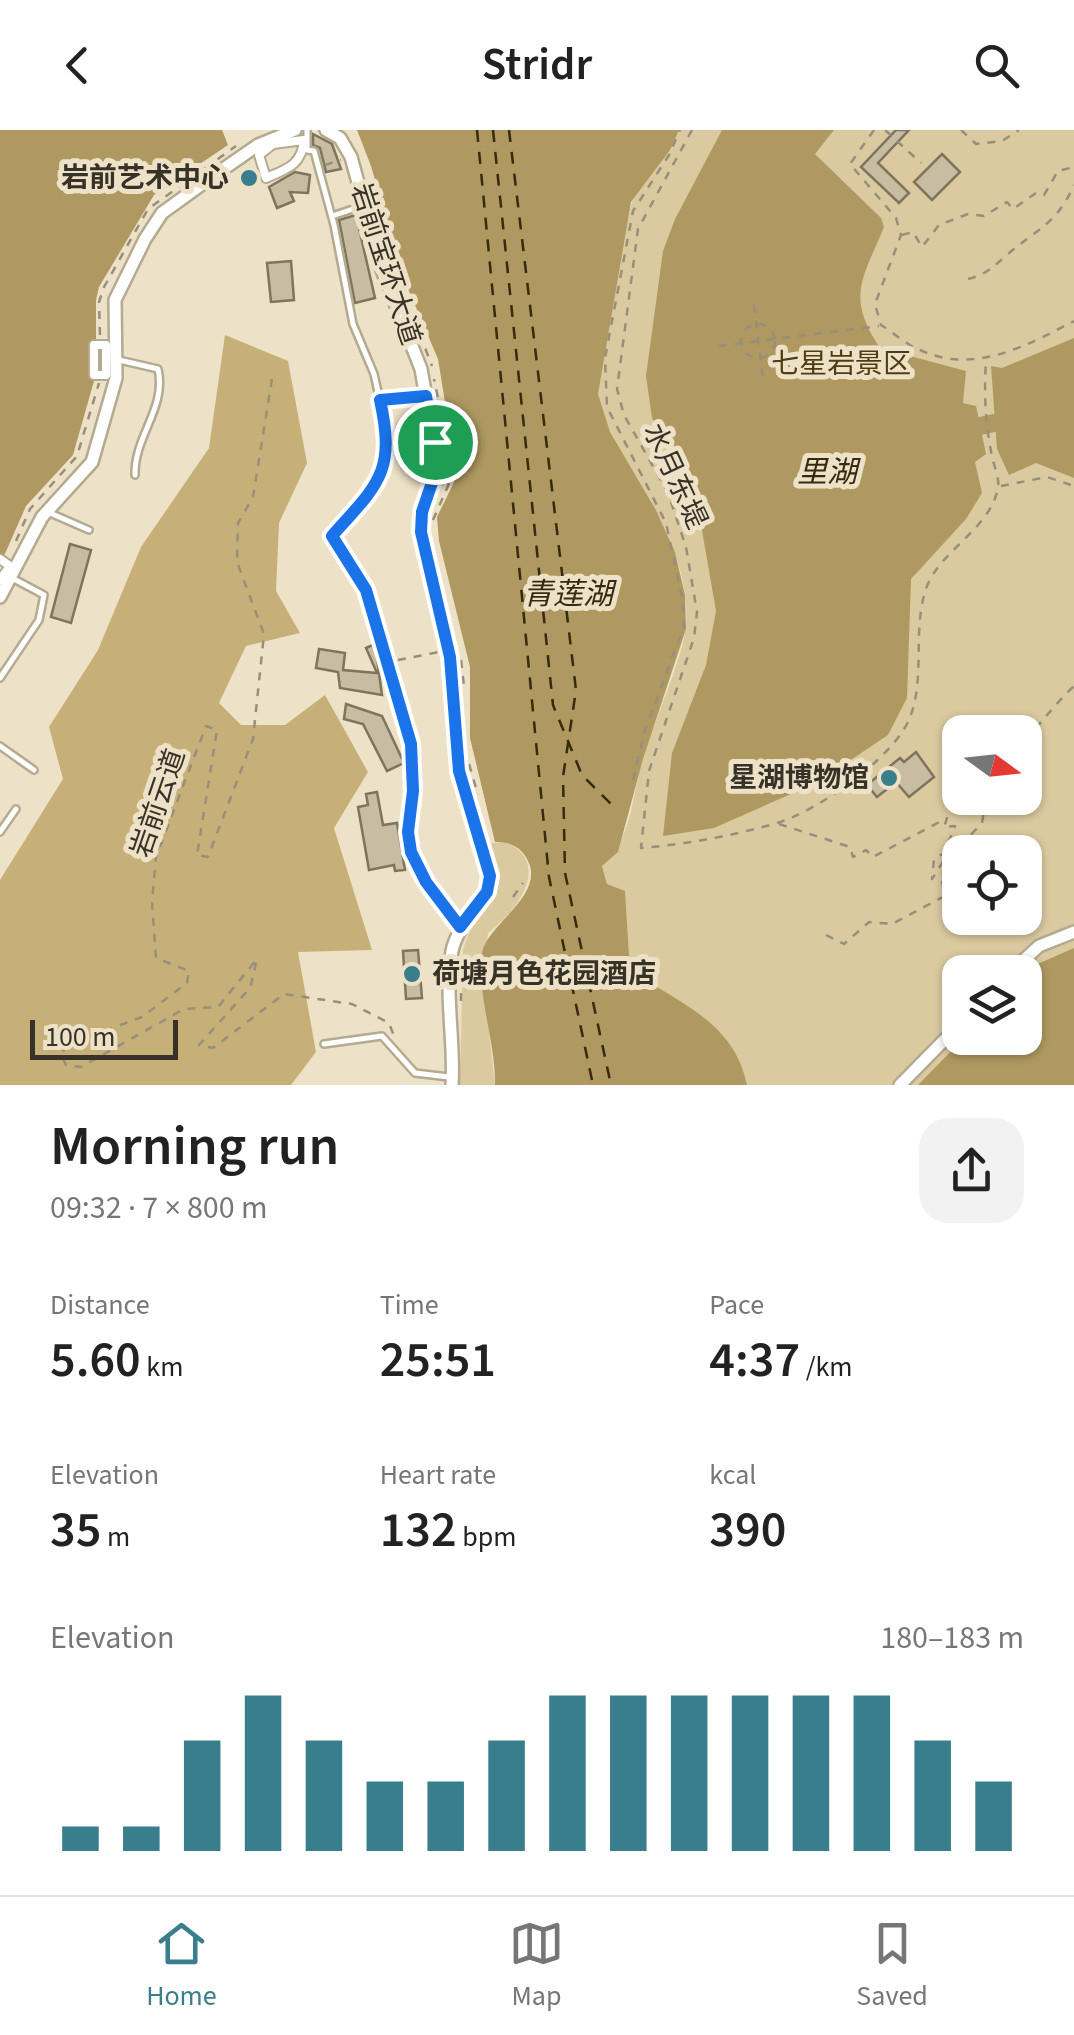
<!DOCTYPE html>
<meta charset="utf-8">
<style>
body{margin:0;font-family:"Source Sans 3","Noto Sans SC",sans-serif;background:#f2f2f2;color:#222;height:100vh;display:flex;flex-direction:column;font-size:38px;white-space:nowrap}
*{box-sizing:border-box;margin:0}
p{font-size:32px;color:#767676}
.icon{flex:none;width:55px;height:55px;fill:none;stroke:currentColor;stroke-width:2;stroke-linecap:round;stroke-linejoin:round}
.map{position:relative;height:955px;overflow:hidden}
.side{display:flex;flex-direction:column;background:#fff;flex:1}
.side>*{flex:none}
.needle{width:65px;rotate:105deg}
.fabs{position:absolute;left:942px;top:585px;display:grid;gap:20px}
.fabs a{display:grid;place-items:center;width:100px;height:100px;border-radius:20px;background:#fff;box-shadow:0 2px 8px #0004;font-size:50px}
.scale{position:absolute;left:30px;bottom:25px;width:148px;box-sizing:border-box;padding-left:10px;border:5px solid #373228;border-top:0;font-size:28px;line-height:35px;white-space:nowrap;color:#373228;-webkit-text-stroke:8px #ede2c7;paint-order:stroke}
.pin{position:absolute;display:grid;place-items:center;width:85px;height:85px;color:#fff;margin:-42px;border:5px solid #fff;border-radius:50%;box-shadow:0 2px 10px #0007}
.round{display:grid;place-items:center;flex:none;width:105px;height:105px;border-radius:30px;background:#f2f2f2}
.summary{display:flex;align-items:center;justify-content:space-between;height:170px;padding:0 50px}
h1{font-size:55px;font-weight:600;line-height:75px}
.stats{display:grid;grid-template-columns:repeat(3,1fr);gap:15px;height:170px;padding:10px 50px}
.stats div{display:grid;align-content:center}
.stats b{font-size:50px;font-weight:600}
.stats small{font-size:28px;font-weight:400}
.stats p{font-size:28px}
.chart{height:280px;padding:20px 50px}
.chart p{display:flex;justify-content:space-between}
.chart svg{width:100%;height:180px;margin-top:10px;stroke:#397e8c;stroke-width:6}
header{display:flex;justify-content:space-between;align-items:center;height:130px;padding:0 50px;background:#fff;font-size:45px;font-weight:600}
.dock{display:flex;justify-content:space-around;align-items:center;height:140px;border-top:2px solid #e0e0e0;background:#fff;font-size:28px;color:#767676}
.dock a{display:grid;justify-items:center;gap:5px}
.dock .selected{color:#397e8c}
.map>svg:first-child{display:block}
</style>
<header><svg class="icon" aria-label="back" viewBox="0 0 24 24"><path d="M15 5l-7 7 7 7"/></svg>Stridr<svg class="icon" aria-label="search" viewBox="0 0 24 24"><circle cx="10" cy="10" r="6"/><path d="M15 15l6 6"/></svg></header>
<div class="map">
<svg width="1074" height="955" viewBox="0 0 1074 955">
<rect width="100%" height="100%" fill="#ede2c7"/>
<g fill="#dbcaa0" fill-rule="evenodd">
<path d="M679,0H1074V955H747L743,940L652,855L630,840L625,762L607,754L602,735C633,710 632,662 644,625C654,592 684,525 686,495C689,446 668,400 644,359C628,331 601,297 598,264C597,249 627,80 633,70C647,45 667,26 679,0ZM960,602H1025V668H960ZM960,722H1025V788H960ZM960,842H1025V908H960Z"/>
<path d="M505,712C554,733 516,782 488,803L483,847L495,955H460L463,819L472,794L498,757L500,744L491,713Z"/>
</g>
<path fill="#c7b078" d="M225,205L288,231L307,333L279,393L276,461L300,503L246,516L219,573L241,595H285L325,565L368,642L334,698L372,820L298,822L316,922L291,955H0V750L63,649L49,597L98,520L141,417L209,318Z"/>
<g fill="#af9961">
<path d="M0,0H222L228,15L154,65L99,157L96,170V244L73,325L26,376L0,435Z"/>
<path d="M357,0H679L670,20L631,72L598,264L610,302L656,380L675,422L685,465L686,499L643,629L618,722L602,736L607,754L625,761L630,840C678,873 734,891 747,955H495C496,913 476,862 482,823C487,792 554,762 523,723C516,714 506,712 495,712L470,608V537L439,411L437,387L457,346L438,229L403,147L371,36Z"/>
<path d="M722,0H834L815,24L881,88L884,97C862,150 846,167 880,218L966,241L963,273L976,276L986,324L975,332L982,363L966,389L911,449L907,568L888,605L818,652L714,698L663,706L672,623L706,535L716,481L695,360L652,288L646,246L663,121L675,89Z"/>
<path d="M1074,208V348L1036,333L1009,345L997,319L991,236L1002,238Z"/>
<path d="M1074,818V955H918L964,908H1025V844L1033,836Z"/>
</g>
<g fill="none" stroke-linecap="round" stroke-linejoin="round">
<path stroke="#af9961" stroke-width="18" d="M980,296L994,293"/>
<g stroke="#352b11" stroke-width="2.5" stroke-dasharray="12 10" stroke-linecap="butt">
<path d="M477,0L549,747L593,955"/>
<path d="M493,0L553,575L582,645L616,679"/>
<path d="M509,0L576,560L563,647L565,743L611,955"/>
</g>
</g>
<g fill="#c8bda3" stroke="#7f755d" stroke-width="2.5">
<path d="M896,0H909L878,33L909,63L899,73L861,37Z"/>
<path d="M313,4L332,14L341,39L326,42L320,18L313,15Z"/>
<path d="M942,24L960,42L932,70L914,52Z"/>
<path d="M295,42L310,45L308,63L290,62L294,71L277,78L269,57Z"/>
<path d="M356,85L375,168L355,173L339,90Z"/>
<path d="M291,131L294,170L271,172L267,133Z"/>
<path d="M70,414L91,420L71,493L51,487Z"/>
<path d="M375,514L382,565L340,558L338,542L316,538L319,519L345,523L343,540L377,543L366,518Z"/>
<path d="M346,574L382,586L404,633L387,641L363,594L344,589Z"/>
<path d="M916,622L934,647L909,667L896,652L877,667L867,655L900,628L904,632Z"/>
<path d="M377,662L383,695L397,693L405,740L395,741L394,735L369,740L358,677L368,675L366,664Z"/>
<path d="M418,820L422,868L406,869L403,821Z"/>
</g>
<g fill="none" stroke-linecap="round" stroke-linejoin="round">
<g stroke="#b4aa90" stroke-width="10">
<g id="service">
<path d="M307,0V20L314,21L334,95L353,194L374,244L387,303L384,344L332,405L366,460L386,530"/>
<path d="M332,86L362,76"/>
<path d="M119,230L158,239C167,278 134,306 135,345"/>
<path d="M381,270L422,266"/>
<path d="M50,383L89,400"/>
<path d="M0,548L39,490L44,465L12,448"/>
<path d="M0,616L34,640"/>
<path d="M0,702L16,679"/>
<path d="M324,914L382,906L415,943L449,947"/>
</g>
</g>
<g stroke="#b4aa90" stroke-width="12">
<g id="pedestrian">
<path d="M304,10C302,35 287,39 266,48L259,25L273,14Z"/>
<rect x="94" y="215" width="12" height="30"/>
<path d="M0,429L10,436L0,450"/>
</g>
</g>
<g stroke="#b4aa90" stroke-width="16">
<g id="minor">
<path d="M326,0L340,8L351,27L382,140L421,239L438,335L422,382L421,402L450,527L459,641L490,746C490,767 458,792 452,821C444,864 455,911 452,955"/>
<path d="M0,467L42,387L92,332L116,248L115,170L145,109L162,83L209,49L258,15L295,0"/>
<path d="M387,532C393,560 405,588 411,615C419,644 407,673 408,702C408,738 439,769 460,797"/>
<path d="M1011,842L1039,816L1074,802"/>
<path d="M900,955L960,894"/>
</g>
</g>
<g stroke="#978f7c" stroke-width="2.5" stroke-dasharray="8 8" stroke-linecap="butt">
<path d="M692,0L638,99L617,259L624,285L668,363L686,417L697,482L694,508L649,641L641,718C687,714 732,706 777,693C817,681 889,631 908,592C927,551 911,499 927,456C942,419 990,399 998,358C1000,347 992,332 991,321C985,290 984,261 986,230"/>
<path d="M874,0L850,34L896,88L901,105L875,174L881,195C894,203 907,215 920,220C974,245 1026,216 1074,191"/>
<path d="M885,0L921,33"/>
<path d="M961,0L976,14L1002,11L1019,0"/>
<path d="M325,35L341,30"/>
<path d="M384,103L399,153"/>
<path d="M902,105L913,102L922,117L939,95L968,84L984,86L1007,72L1013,79L1036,63L1044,65L1058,41L1074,37"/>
<path d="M968,149C986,145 994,136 1008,124C1038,98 1056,95 1074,55"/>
<path d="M408,174L432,236"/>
<path d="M754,175L763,250"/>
<circle cx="758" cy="211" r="17"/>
<path d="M100,205L99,172L104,157L148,79L236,16"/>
<path d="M719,216L879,196"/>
<path d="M272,249L253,367L238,393L237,432L264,504L253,609L208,727L197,725L217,600L206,596L156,727L152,772L156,828L189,841L187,853L142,887L67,915L61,925L66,935L81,937L184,879L218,877L257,829L250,858L199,915L213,918L284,864L352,874L389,893L394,906"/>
<path d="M1001,356L1047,347L1074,356"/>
<path d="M433,390L451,349V331L434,249"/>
<path d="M16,411L30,379L77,326L99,253"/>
<path d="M398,530L439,522"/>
<path d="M461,530L464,556"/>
<path d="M1025,610C1043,591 1055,574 1074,556"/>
<path d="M469,634L478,665"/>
<path d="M633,650L645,600L684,496L683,472L666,393L607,277L605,228L633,81L669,25L680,0"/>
<path d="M779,694L850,717L853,727L866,720L873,727L947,688L944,697L955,696L944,723L934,729L932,749L953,716L964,712L982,693L986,668"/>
<path d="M944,756L960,759"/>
<path d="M513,767L523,753"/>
<path d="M826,805L844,814L869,792L892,794L945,766L941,746L955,717"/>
<path d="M461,871V844"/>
</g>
<use href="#service" stroke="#fff" stroke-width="5"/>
<use href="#pedestrian" stroke="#fff" stroke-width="8"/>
<use href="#minor" stroke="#fff" stroke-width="11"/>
</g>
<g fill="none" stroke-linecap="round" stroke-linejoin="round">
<g stroke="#fff" stroke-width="20">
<path id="route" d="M426,266L438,335L422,382L421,402L450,527L459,641L490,746L487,762L460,797L426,752L411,722L408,702L413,661L411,614L366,460L332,406C378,354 396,343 380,270Z"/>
</g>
<use href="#route" stroke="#1a73e8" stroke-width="12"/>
</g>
<g fill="#397e8c" stroke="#ede2c7" stroke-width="4">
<circle cx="249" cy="48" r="10"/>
<circle cx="889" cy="648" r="10"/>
<circle cx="412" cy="844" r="10"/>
</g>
<g text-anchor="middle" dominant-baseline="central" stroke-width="10" stroke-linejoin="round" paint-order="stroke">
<g font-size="28" font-weight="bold" fill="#373228" stroke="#ede2c7" text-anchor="end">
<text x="229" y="48">岩前艺术中心</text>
<text x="869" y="648">星湖博物馆</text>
<text x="432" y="844" text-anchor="start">荷塘月色花园酒店</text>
</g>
<g font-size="28" fill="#373228" stroke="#ede2c7">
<text transform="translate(386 134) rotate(72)">岩前宝环大道</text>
<text transform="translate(675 346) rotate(65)">水月东堤</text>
<text transform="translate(158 673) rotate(-71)">岩前云道</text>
</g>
<g font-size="28" fill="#4e3d10" stroke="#ede2c7">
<text x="841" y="234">七星岩景区</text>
</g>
<g font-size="30" font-style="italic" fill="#352b11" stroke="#ede2c7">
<text x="827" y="342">里湖</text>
<text x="568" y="464">青莲湖</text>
</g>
</g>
</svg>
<div class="fabs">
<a><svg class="needle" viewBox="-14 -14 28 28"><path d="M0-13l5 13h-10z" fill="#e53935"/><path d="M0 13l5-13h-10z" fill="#767676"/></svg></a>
<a><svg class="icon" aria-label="locate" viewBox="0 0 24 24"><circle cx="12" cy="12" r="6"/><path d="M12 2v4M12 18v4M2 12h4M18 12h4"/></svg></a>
<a><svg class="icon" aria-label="layers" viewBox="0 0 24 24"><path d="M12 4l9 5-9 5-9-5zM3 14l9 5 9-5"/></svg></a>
</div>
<div class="scale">100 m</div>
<div class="pin" style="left:435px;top:312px;background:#1e9e55"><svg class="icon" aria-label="arrive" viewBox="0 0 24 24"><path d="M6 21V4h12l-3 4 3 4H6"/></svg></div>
</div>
<section class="side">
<div class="summary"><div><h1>Morning run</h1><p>09:32 · 7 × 800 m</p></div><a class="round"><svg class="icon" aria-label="share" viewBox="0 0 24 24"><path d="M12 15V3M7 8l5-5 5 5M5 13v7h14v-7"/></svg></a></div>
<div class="stats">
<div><p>Distance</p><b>5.60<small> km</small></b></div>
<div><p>Time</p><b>25:51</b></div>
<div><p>Pace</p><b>4:37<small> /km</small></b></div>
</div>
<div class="stats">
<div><p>Elevation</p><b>35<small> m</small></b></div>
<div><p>Heart rate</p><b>132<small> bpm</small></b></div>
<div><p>kcal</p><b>390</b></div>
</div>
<div class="chart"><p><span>Elevation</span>180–183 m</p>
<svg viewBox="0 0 160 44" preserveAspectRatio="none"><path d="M5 44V38M15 44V38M25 44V17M35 44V6M45 44V17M55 44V27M65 44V27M75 44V17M85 44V6M95 44V6M105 44V6M115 44V6M125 44V6M135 44V6M145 44V17M155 44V27"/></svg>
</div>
</section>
<nav class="dock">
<a class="selected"><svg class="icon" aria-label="home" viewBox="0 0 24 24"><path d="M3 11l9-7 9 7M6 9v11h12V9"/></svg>Home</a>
<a><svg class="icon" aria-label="map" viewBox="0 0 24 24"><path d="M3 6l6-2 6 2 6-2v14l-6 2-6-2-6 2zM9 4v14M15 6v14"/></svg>Map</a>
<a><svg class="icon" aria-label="saved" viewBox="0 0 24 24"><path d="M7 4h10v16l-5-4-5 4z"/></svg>Saved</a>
</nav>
